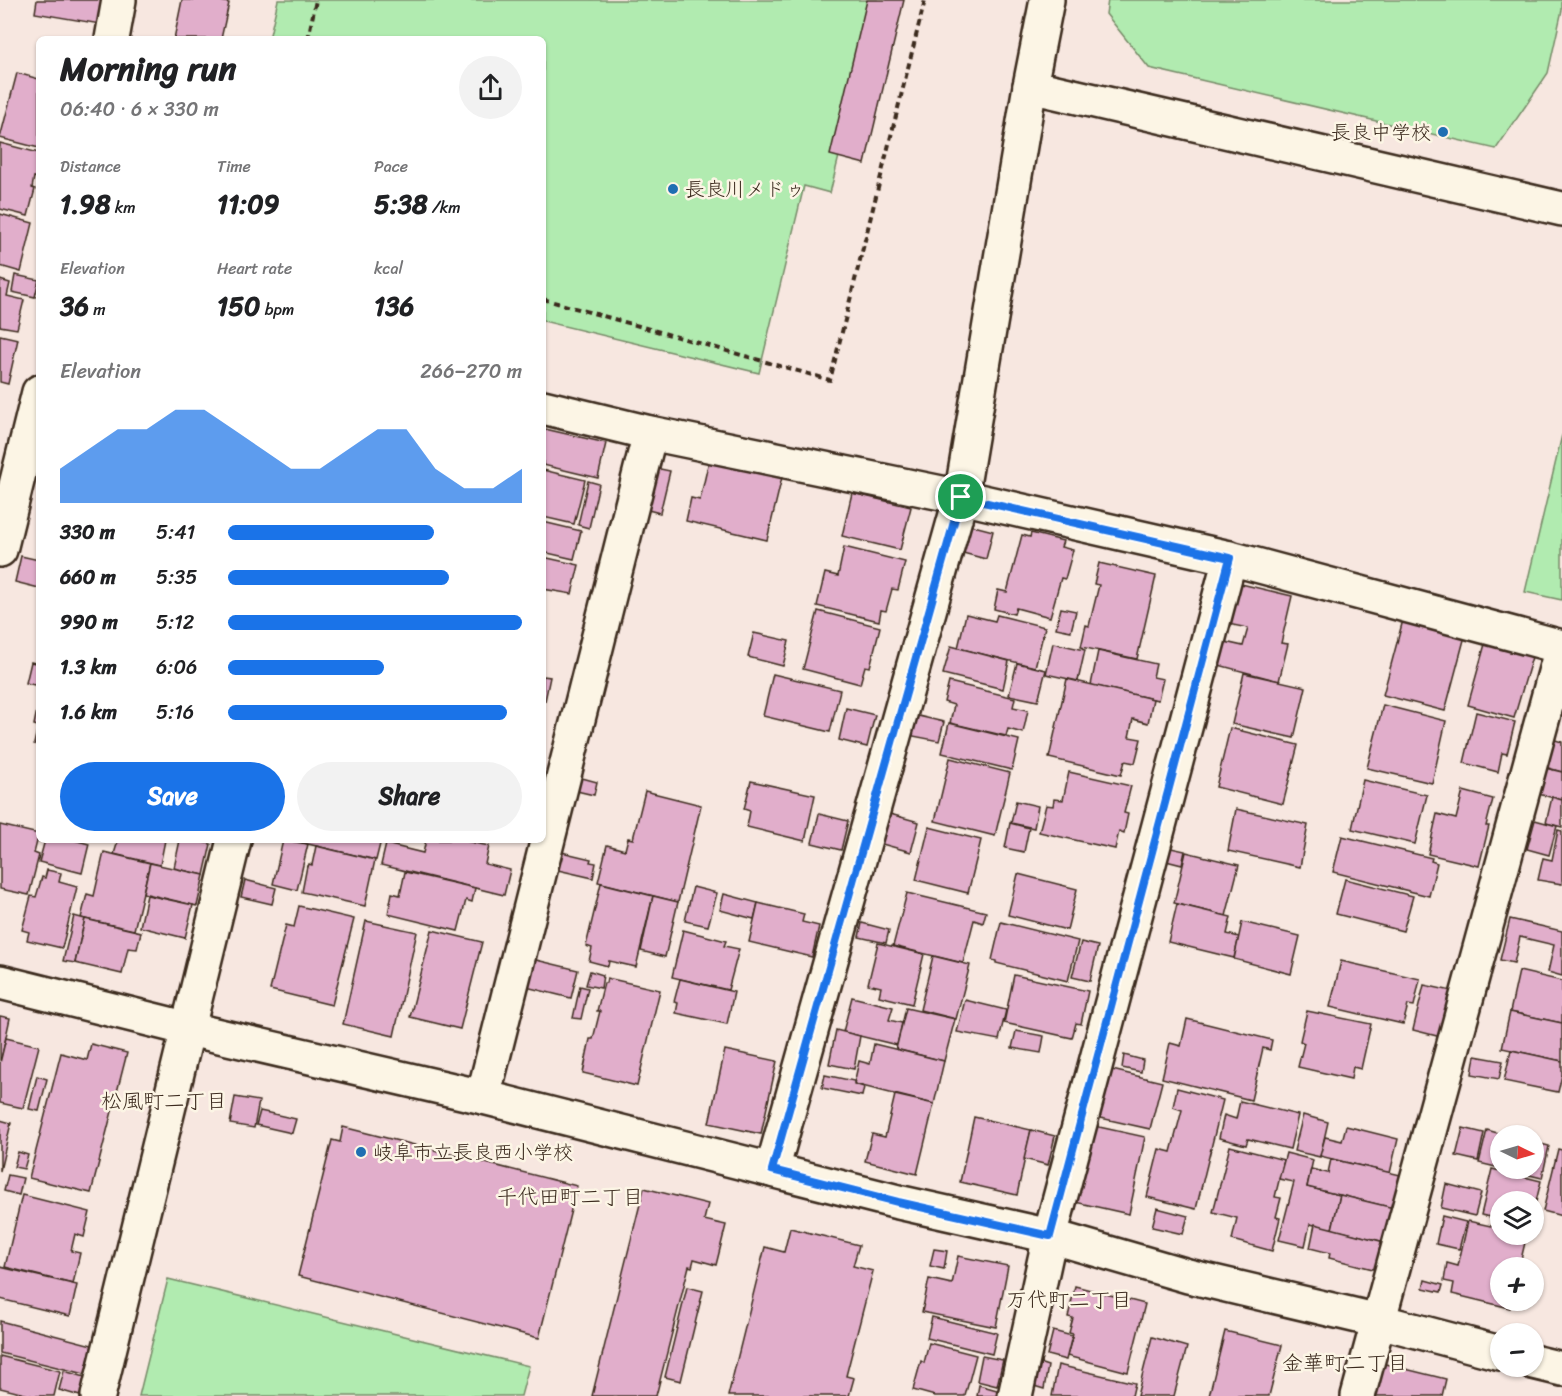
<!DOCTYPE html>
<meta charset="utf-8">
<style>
body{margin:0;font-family:Sriracha,"Klee One",sans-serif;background:#f2f2f2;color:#202124;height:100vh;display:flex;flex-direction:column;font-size:22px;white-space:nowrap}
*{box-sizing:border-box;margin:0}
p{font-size:20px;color:#757577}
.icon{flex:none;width:33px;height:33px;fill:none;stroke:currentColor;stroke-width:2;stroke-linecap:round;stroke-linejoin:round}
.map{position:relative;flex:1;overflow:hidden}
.side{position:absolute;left:36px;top:36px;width:510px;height:807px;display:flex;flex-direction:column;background:#fff;border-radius:9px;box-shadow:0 2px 4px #0004}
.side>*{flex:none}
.needle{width:39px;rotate:95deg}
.fabs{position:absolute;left:1490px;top:1125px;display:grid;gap:12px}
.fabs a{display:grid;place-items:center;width:54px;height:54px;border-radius:50%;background:#fff;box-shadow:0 2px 4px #0004;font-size:30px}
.pin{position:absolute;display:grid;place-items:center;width:51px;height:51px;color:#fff;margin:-26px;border:3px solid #fff;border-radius:50%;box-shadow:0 2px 6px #0007}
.round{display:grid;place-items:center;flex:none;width:63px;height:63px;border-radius:32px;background:#f2f2f2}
.head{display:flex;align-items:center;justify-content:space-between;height:102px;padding:0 24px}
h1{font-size:33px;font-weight:800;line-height:45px}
.figures{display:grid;grid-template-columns:repeat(3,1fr);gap:9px;height:102px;padding:6px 24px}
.figures div{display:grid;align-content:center}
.figures b{font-size:26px;font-weight:800}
.figures small{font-size:16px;font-weight:400}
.figures p{font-size:16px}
.chart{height:168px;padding:12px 24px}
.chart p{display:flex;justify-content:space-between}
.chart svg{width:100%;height:108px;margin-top:6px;fill:#1a73e8;opacity:.7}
.action{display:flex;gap:12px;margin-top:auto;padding:12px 24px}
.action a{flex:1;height:69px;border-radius:36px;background:#1a73e8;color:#fff;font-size:24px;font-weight:800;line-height:69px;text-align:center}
.action a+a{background:#f2f2f2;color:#202124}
ul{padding:0 24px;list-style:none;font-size:20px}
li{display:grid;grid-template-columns:96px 72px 1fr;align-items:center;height:45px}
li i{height:15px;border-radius:8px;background:#1a73e8}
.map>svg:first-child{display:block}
</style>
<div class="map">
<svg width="1562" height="1396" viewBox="0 0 1562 1396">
<rect width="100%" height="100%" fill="#f7e7e0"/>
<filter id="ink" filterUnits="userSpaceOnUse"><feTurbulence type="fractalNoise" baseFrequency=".0167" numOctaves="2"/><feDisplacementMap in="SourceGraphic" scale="12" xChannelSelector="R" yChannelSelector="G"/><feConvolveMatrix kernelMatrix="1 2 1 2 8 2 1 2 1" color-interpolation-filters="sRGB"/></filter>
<g filter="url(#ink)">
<g fill="#b1ebb0" stroke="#768a67" stroke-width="1.5">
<path d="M278,0H877L830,193L804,186L759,373L543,321V39H269Z"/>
<path d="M1108,0H1562V10L1548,73L1496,149L1149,68L1106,14Z"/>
<path d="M1562,435V600L1525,592Z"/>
<path d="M168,1279L529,1366L521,1396H139Z"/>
</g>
<g fill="#e1aecb" stroke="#3b2a1e" stroke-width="1.5">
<path d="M37,0H104L100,24L35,13Z"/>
<path d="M182,0H216L229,3L221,39H174Z"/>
<path d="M867,0H904L865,164L830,155Z"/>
<path d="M17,73L39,79V148L0,138Z"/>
<path d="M0,143L39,153V178L34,177L32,188L35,189L28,216L0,209Z"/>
<path d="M0,214L33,223L21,272L0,266Z"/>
<path d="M15,275L39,280L35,297L12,292Z"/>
<path d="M0,280L10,283L7,296L24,300L17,329L0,326Z"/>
<path d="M0,335L18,339L8,384L0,382Z"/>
<path d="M545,429L606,443L598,478L543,465V438Z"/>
<path d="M710,456L783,473L767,540L686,521L691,498L700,500Z"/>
<path d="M646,466L670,471L660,513L636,507Z"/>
<path d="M543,470L585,480L574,524L543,517Z"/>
<path d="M588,481L599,484L589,528L578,525Z"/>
<path d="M852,493L911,507L900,550L842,536Z"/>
<path d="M543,522L581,531L574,559L543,552Z"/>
<path d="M966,524L993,531L986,559L959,552Z"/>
<path d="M1031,533L1063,541L1061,547L1073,550L1065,579L1061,578L1050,617L1016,608L1014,614L994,609L998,590L1007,592L1022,535L1030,537Z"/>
<path d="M844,547L905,562L898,590L892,589L886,611L881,610L879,621L817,606L825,573L838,576Z"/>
<path d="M21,556L39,560V588L15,582Z"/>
<path d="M543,557L579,565L572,594L543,589Z"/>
<path d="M1099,563L1156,576L1137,659L1081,647L1086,625L1089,626L1099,585L1094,584Z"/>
<path d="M1237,583L1292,596L1281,643L1288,644L1279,681L1211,663L1216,640L1243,646L1248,628L1228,624Z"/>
<path d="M1061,608L1076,611L1071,631L1056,628Z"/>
<path d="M818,611L880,627L870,667L865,666L860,684L803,669Z"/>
<path d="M966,614L995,621L997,615L1045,627L1035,667L958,648Z"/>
<path d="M1403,620L1465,636L1445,711L1383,695Z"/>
<path d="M754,633L789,641L783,666L748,657Z"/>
<path d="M1053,643L1085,650L1078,681L1046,674Z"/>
<path d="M1485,644L1532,657L1514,718L1468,705Z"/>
<path d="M951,646L1009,661L1003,689L943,674Z"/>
<path d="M1098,651L1156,664L1153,677L1163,679L1158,700L1091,685Z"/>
<path d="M31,662L39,664V686L26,683Z"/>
<path d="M1017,663L1046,670L1038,701L1009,695Z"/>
<path d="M1244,673L1306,687L1294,738L1232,724Z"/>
<path d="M773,674L840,690L830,732L763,716Z"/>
<path d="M543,676L550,677L545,701H543Z"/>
<path d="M1067,679L1153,699L1148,723L1133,719L1129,737L1141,739L1135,763L1125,761L1121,775L1049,758Z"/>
<path d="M949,682L1015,698L1013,707L1028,710L1023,733L1008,729L1006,736L950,723L954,705L944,702Z"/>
<path d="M1383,705L1446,721L1432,783L1367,768Z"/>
<path d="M846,708L875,715L867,747L839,740Z"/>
<path d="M37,710H39V745L34,744L38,726L34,725Z"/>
<path d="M1476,712L1515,722L1507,754L1502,753L1498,772L1464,763Z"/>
<path d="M914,715L944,722L939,741L908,735Z"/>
<path d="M949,723L1019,740L1012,770L942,753Z"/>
<path d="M1230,728L1298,745L1283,804L1216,787Z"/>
<path d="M1552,739L1562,742V772L1545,767Z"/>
<path d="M950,758L1010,773L995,836L935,821Z"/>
<path d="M1545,768L1562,772V800L1538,794Z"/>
<path d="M1069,772L1131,786L1124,813L1128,814L1124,833L1119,831L1115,849L1039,832L1046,805L1053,806L1054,799L1063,800Z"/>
<path d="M571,775L597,782L594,795L568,789Z"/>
<path d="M1363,780L1427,795L1415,844L1352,829Z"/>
<path d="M751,781L815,795L805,841L747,827L750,811L744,809Z"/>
<path d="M645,791L701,805L678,902L598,882L607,845L625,850L628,838L633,839Z"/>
<path d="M1463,791L1493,799L1486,826H1489L1479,866L1428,854L1437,814L1456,819Z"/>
<path d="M1552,797L1562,800V827L1546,823Z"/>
<path d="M1016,801L1038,806L1034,828L1011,823Z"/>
<path d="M1236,809L1308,825L1300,867L1228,851Z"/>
<path d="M819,814L848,821L841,850L812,843Z"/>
<path d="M890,814L919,822L911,852L882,844Z"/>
<path d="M1535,820L1557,826L1549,855L1527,849Z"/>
<path d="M1010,823L1029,828L1024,852L1005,848Z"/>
<path d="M0,825L39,834L34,853L39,855L29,895L0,889Z"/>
<path d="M929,827L981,840L968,893L916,880Z"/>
<path d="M1558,830L1562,831V884L1538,880L1543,858L1552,860Z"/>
<path d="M1342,836L1432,858L1431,861L1437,863L1429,896L1333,872Z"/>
<path d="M45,840H74L89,844L82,873L39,862Z"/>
<path d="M112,840H165L160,865L114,854L118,841Z"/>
<path d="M180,840H193L211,844L204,875L174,868Z"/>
<path d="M283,840L308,844L297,890L273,884Z"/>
<path d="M291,840H381L376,860Z"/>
<path d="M426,840H461L489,846L485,864L510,870L504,895L381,865L386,844L423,853Z"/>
<path d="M316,846L375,860L365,906L302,892L307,866L308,867L309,864L312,865Z"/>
<path d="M1162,846L1185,851L1182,865L1158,859Z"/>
<path d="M553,850L591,859L590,862L596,863L593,878L549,868Z"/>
<path d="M104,852L150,863L134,930L81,918L87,894L94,896Z"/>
<path d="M1186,852L1239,865L1226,916L1174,903Z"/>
<path d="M150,863L204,875L197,906L143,893Z"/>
<path d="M47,870L61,873L59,882L77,887L62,948L27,940L29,932L22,930L31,896L36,897L42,877L45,878Z"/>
<path d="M405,872L475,888L472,902L466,900L458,931L388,914L392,893L400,895Z"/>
<path d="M1018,874L1077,889L1067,930L1008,915Z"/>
<path d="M1345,879L1413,896L1403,931L1336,914Z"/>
<path d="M245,880L276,888L272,904L241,897Z"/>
<path d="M601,883L653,896L636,967L609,961L608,966L589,961L592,948L586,946Z"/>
<path d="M693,887L717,893L708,926L685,921Z"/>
<path d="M907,893L986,912L983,923L974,920L963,963L893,946Z"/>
<path d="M724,894L758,903L754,919L720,910Z"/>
<path d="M147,895L193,905L185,938L140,927Z"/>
<path d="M653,896L678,902L665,957L641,951Z"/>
<path d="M758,903L804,914L802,922L819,926L812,957L749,942Z"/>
<path d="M1177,904L1231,917L1227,934L1239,937L1234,958L1168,942Z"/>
<path d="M299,906L354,919L332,1005L270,990L286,925L294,927Z"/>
<path d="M74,916L85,919L75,963L63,961Z"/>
<path d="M85,919L141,932L137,949L128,948L122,974L75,963Z"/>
<path d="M1510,919L1562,931V976L1548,972L1554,945L1520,937L1514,963L1500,960Z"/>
<path d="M366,921L417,932L394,1036L343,1024Z"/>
<path d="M1001,922L1078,941L1068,981L996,963V961L992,960Z"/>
<path d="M1242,922L1300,936L1291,974L1234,959Z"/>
<path d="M862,923L889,930L886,943L859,937Z"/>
<path d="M432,930L482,942L460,1029L410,1017Z"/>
<path d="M683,930L726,941L724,946L739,949L728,990L672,977Z"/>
<path d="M1081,942L1098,946L1090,981L1072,977Z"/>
<path d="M878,943L924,954L912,1004L879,996L881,987L868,984Z"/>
<path d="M933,956L970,965L956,1019L920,1010Z"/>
<path d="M532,959L578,970L571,998L526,987Z"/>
<path d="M1341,961L1420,979L1414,1006L1408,1005L1403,1024L1330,1007Z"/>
<path d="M590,971L603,975L601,988L586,985Z"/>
<path d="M1519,971L1562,981V1023L1510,1012Z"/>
<path d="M1014,975L1088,991L1081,1024L1076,1023L1072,1038L1004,1023Z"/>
<path d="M607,978L660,990L637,1086L583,1073L590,1039H593L600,1011H597L604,983H606Z"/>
<path d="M680,979L734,992L727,1024L676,1013L678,1003L674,1002Z"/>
<path d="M1424,985L1452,991L1441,1037L1413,1030Z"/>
<path d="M580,986L588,988L581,1019L573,1018Z"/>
<path d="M852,997L893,1007L889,1020L902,1023L897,1045L843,1032Z"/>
<path d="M965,1000L1006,1010L999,1040L957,1032Z"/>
<path d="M906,1008L955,1019L944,1061L896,1049Z"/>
<path d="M1307,1011L1371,1024L1361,1069L1353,1067L1351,1079L1298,1067L1304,1043L1300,1041Z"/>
<path d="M1510,1012L1562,1023V1061L1502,1048Z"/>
<path d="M0,1016L10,1018L1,1060H0Z"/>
<path d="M1187,1019L1272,1040L1270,1050L1263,1048L1251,1100L1162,1078L1170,1043L1181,1046Z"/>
<path d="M836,1030L860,1036L854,1069L829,1064Z"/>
<path d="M1016,1031L1044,1036L1041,1053L1012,1048Z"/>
<path d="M6,1038L39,1046L23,1108L0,1103V1063Z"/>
<path d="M91,1044L127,1053L91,1193L29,1178L61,1053L87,1060Z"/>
<path d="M874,1044L944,1061L934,1104L854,1084L859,1061L870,1064Z"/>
<path d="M725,1050L777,1061L761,1134L709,1123Z"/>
<path d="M1511,1050L1562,1061V1075L1558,1092L1504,1081Z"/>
<path d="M1124,1055L1143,1060L1141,1072L1122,1068Z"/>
<path d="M1475,1056L1503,1061L1499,1079L1472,1074Z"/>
<path d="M1108,1069L1162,1082L1150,1129L1096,1117Z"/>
<path d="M825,1075L854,1081V1084L864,1087L862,1096L822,1088Z"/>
<path d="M37,1076L47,1079L39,1111L29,1109Z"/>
<path d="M1177,1088L1223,1100L1196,1209L1147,1197L1159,1149L1171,1152L1182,1110L1173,1107Z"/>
<path d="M895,1095L934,1104L917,1174L865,1161L872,1134L885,1137Z"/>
<path d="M235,1097L259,1101L254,1128L230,1124Z"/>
<path d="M1240,1101L1298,1115L1290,1149L1248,1139L1246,1145L1219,1138L1224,1115L1236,1119Z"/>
<path d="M260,1111L296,1119L292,1133L256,1125Z"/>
<path d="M1303,1115L1328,1122L1320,1157L1294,1151Z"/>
<path d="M974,1117L1031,1130L1017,1195L960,1182Z"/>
<path d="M0,1120L11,1123L0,1171Z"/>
<path d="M1090,1125L1145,1137L1129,1214L1075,1202Z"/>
<path d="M1346,1126L1398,1139L1390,1173L1320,1156L1325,1137L1342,1141Z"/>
<path d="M343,1127L577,1186L539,1338L298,1276L332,1140L340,1142Z"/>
<path d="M1463,1128L1484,1133L1478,1161L1456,1156Z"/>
<path d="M1031,1130L1055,1136L1048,1165L1024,1159Z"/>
<path d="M1487,1130L1508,1136H1500V1168L1479,1163Z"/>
<path d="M1533,1142L1549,1146L1542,1178L1501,1168H1533Z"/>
<path d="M1230,1146L1284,1160L1275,1197L1281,1198L1276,1217L1280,1218L1272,1251L1232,1240L1237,1218L1213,1212Z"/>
<path d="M1558,1149L1562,1150V1216L1543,1211Z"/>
<path d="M18,1152L28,1155L24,1169L14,1167Z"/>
<path d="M1286,1153L1313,1160L1307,1187L1340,1195L1332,1229L1310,1224L1305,1246L1279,1240L1294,1182L1279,1179Z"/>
<path d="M1331,1159L1405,1176L1397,1209L1307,1187L1311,1169L1328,1173Z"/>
<path d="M1492,1169L1541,1181L1533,1214V1202H1500V1219L1481,1215Z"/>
<path d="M8,1175L23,1178L19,1195L4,1191Z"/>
<path d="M1446,1184L1481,1193L1475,1216L1441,1208Z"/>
<path d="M644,1188L708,1204L704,1220L726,1225L716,1265L694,1259L692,1267L689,1266L656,1396H592Z"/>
<path d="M22,1195L90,1212L84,1237L75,1234L71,1251L80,1253L73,1284L5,1267Z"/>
<path d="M1340,1195L1398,1209L1389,1243L1332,1229Z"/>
<path d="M1157,1208L1188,1216L1183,1234L1152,1227Z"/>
<path d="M1442,1216L1466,1222L1459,1249L1436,1244Z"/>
<path d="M1468,1221L1500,1228V1234H1527L1519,1268H1500V1300H1512L1510,1308L1452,1294L1454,1283L1444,1281L1447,1263L1458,1266Z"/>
<path d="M1315,1224L1388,1243L1381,1271L1329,1258L1330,1253L1310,1248Z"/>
<path d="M790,1228L859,1245L853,1266L873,1271L846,1376L854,1378L849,1396H728L765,1247L784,1252Z"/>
<path d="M934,1249L947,1251L944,1269L930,1266Z"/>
<path d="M958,1256L1008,1266L996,1327L922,1312L929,1279L952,1284Z"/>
<path d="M0,1267L77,1285L70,1316L0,1299Z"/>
<path d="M1425,1280L1443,1285L1441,1292L1423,1288Z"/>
<path d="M1075,1286L1145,1304L1128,1372L1067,1356L1073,1334L1069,1333L1073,1318L1068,1317Z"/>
<path d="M687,1287L703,1291L681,1381L665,1377Z"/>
<path d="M932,1317L997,1333L992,1354L927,1338Z"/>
<path d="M0,1321L92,1345L85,1374L0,1353Z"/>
<path d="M1053,1331L1072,1336L1066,1360L1047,1355Z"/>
<path d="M1225,1331L1282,1345L1269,1396H1209Z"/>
<path d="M1152,1337L1187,1347L1174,1396H1137Z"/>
<path d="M929,1343L976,1355L965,1396H935L913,1390L921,1361L924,1363Z"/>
<path d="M0,1356L60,1371L54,1396H33L0,1388Z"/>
<path d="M982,1356L1003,1360L997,1386L977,1381Z"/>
<path d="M1373,1361L1446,1379L1442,1396H1364Z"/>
<path d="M1039,1363L1048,1366L1044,1389L1034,1386Z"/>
<path d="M1058,1365L1135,1383L1132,1396H1052Z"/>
<path d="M64,1371L85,1377L80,1396L59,1390Z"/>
<path d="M979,1385L997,1390L996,1396H977Z"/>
</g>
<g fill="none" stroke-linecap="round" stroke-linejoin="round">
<g stroke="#3b2a1e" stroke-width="38">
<g id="minor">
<path d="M112,39L119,0"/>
<path d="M1030,86L1562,209"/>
<path d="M543,407L650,433L961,497L1230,558L1562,647"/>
<path d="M0,550L39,392"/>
<path d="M0,982L189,1029L483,1097L898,1202L1050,1236L1188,1276L1379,1321L1500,1353"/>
<path d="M483,1097L650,433"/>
<path d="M772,1170L961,497L1030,86L1047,0"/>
<path d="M1533,1362L1562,1369"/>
<path d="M98,1396L234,840"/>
<path d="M1015,1396L1050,1236L1230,558"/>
<path d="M1358,1396L1562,647"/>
</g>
</g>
<g stroke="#3b2a1e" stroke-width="4" stroke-dasharray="6 4.5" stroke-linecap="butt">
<path d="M308,39L316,0"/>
<path d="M543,299L830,380L925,0"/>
</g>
<use href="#minor" stroke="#fcf5e5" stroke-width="33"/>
</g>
</g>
<g fill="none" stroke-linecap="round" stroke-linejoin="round" filter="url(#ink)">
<g stroke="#fff" stroke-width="12">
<path id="route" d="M961,497L1230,558L1050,1236L898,1202L772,1170Z"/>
</g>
<use href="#route" stroke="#1a73e8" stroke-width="8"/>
</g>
<g fill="#1f6fb2" stroke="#fcf5e5" stroke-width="2">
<circle cx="1443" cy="132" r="6"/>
<circle cx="673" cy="189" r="6"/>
<circle cx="361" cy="1152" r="6"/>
</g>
<g text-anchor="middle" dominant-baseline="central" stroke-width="5" stroke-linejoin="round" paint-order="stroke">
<g font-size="20" fill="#3b2a1e" stroke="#fcf5e5" text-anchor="start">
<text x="1431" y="132" text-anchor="end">長良中学校</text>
<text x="685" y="189">長良川メドゥ</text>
<text x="373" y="1152">岐阜市立長良西小学校</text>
</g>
<g font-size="21" fill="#3b2a1e" stroke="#fcf5e5">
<text x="164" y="1101">松風町二丁目</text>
<text x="570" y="1197">千代田町二丁目</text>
<text x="1069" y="1300">万代町二丁目</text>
<text x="1345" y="1363">金華町二丁目</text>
</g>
</g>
</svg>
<div class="fabs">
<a><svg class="needle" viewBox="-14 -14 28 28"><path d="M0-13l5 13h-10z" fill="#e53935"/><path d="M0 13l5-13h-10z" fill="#757577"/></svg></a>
<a><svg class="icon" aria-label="layers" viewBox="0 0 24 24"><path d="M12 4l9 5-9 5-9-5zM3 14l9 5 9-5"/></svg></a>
<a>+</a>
<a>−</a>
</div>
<div class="pin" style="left:961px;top:497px;background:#1e9e55"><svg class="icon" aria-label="arrive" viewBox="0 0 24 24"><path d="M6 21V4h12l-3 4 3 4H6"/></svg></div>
<section class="side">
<div class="head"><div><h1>Morning run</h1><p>06:40 · 6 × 330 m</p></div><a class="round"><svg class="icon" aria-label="share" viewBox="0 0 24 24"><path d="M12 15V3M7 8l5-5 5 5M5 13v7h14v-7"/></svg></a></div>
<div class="figures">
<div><p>Distance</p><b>1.98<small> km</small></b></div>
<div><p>Time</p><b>11:09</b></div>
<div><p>Pace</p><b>5:38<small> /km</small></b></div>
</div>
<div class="figures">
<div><p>Elevation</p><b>36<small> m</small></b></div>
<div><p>Heart rate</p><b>150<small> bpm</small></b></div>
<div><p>kcal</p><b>136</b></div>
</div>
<div class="chart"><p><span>Elevation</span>266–270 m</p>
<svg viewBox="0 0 160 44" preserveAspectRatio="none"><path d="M0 44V30L10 22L20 14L30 14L40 6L50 6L60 14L70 22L80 30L90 30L100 22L110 14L120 14L130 30L140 38L150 38L160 30V44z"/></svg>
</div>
<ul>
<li><b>330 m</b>5:41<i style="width:70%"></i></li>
<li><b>660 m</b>5:35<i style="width:75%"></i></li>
<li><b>990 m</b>5:12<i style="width:100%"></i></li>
<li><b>1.3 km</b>6:06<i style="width:53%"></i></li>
<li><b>1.6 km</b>5:16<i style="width:95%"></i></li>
</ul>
<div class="action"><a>Save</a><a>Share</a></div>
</section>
</div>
